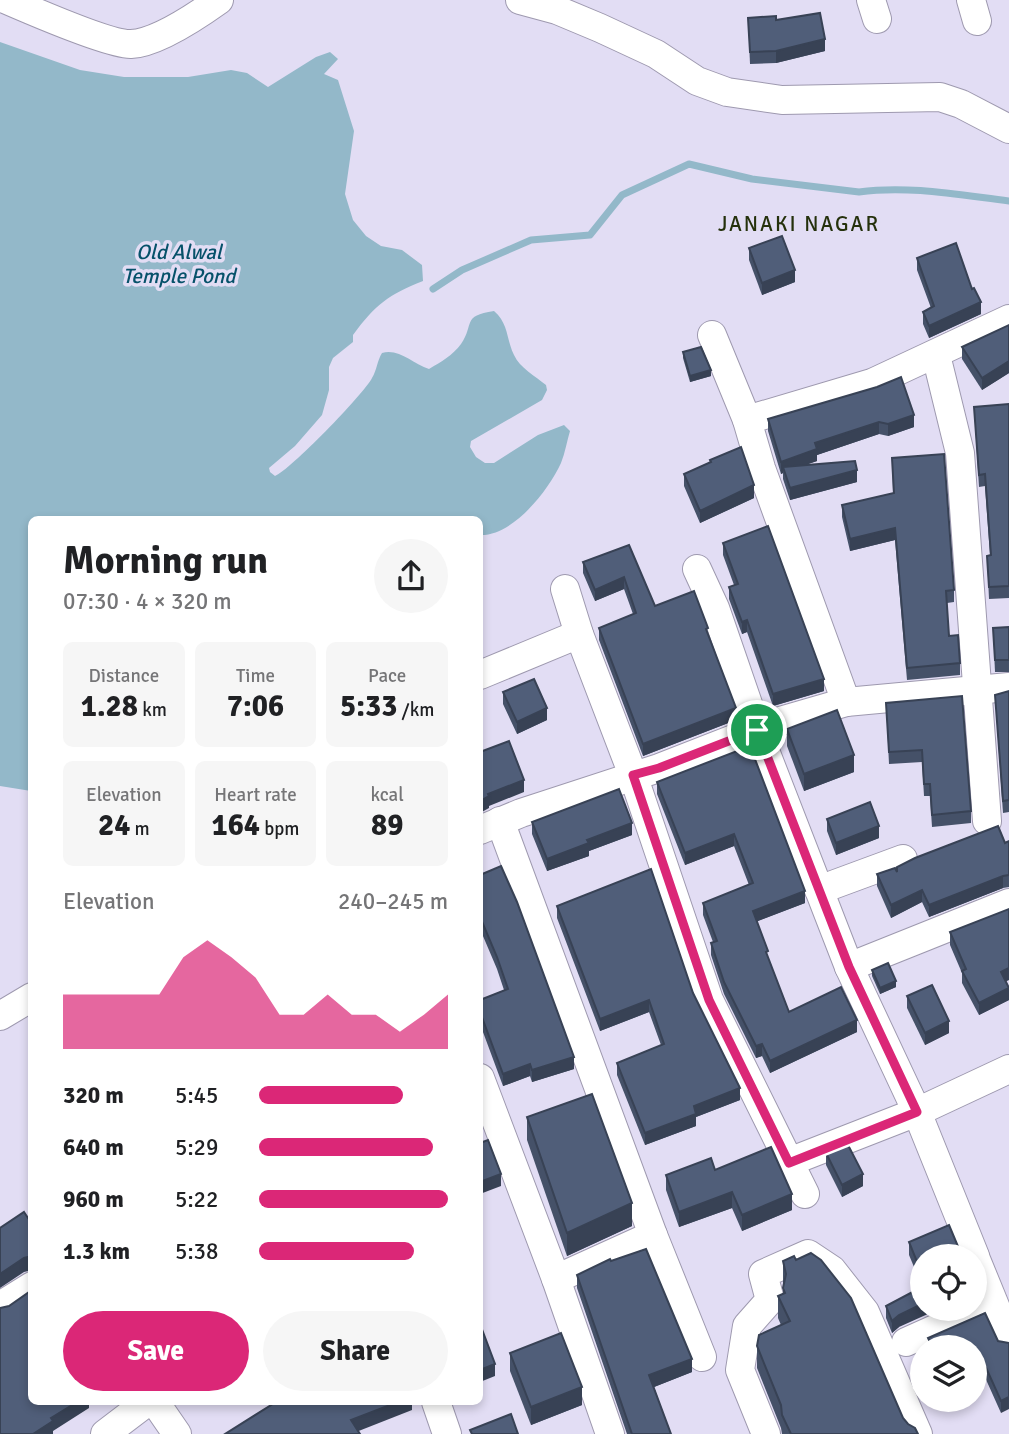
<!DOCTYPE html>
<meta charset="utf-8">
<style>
body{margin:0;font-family:Signika,sans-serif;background:#f6f6f6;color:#202124;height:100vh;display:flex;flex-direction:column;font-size:26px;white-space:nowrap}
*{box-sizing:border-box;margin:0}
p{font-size:23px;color:#757577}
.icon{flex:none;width:38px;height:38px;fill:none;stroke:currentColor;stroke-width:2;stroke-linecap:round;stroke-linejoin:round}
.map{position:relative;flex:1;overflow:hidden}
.drawer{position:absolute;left:28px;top:516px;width:455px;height:889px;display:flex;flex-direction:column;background:#fff;border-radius:10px;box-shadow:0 4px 10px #0003}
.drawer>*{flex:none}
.tools{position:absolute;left:910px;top:1244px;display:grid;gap:14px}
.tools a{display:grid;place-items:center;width:77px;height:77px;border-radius:50%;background:#fff;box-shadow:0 4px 10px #0003;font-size:35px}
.pin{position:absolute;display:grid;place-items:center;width:60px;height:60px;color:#fff;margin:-30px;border:4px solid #fff;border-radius:50%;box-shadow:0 2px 7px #0007}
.round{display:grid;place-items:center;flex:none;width:74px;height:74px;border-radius:37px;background:#f6f6f6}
.headline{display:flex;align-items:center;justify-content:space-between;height:119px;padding:0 35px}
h1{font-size:38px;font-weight:700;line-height:52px}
.metrics{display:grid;grid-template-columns:repeat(3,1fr);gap:10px;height:119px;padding:7px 35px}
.metrics div{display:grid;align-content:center;border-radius:10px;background:#f6f6f6;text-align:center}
.metrics b{font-size:30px;font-weight:700}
.metrics small{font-size:19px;font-weight:400}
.metrics p{font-size:19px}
.chart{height:196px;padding:14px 35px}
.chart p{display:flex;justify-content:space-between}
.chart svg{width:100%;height:126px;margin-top:7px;fill:#db2777;opacity:.7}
.button{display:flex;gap:14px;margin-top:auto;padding:14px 35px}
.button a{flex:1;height:80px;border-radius:42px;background:#db2777;color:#fff;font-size:28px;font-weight:700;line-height:80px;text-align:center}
.button a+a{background:#f6f6f6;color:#202124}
ul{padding:0 35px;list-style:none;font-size:23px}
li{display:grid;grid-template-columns:112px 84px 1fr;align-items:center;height:52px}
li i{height:18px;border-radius:9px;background:#db2777}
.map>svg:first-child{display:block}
</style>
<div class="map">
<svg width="1009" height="1434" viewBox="0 0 1009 1434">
<rect width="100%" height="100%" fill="#e2ddf4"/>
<path fill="#93b8c9" d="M0,42L80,70L124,77H188L231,70L247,73L268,87L316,57L330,52L338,59L324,74L338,80L354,131L345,194L353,220L366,236L381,246L402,250L422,265L423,281C388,295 376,304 353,335V342L333,358L329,367V390L322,415L295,446L269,468L270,472L275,476C289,471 364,394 372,378C377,370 377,361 382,353C399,348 413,364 429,369C441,362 453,355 461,344C475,324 461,316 494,311C509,324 506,339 514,355C520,368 535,376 546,385L547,390L542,400L471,441L470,447L476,457L485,463H494L538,435L564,425L570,431C567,441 565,453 561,463C548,491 513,536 480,535V520H32L31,791L0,786Z"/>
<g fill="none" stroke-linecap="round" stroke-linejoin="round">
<path stroke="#93b8c9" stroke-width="7" d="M433,289L462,270L531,240L590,235L622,195L689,164L752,179L859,192C908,185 960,195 1009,201"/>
<g stroke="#9e99af" stroke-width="30">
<g id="minor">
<path d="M7,0C30,10 111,45 131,44C157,43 198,15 219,0"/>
<path d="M520,0L557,10L600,28L656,54L697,81L727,92L782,100L940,97L961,104L1009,129"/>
<path d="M871,0L877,19"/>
<path d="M971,0L977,21"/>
<path d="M712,335L747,420"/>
<path d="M936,355L960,453L987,821"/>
<path d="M697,569L715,608L757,730L849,967L917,1112L975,1256"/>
<path d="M565,589L579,634L633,775L709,1000L805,1194"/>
<path d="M480,675L579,634"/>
<path d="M846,702L761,468L747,420L872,383L1009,319"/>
<path d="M500,821L653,1235L702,1357"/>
<path d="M480,830L521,813L659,768L777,722L846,702L1009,687"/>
<path d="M819,890L903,859"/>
<path d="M849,967L1009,903"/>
<path d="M0,1016L32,997"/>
<path d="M480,1078L556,1279L610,1434"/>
<path d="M789,1162L917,1112L1009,1069"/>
<path d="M975,1257L1009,1340"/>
<path d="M556,1279L653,1235"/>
<path d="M0,1306L32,1286"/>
<path d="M906,1342L993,1303"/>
<path d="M155,1402L177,1434"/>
<path d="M436,1402L447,1434"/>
<path d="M105,1434L147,1402"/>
<path d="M766,1434L740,1370L747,1326L770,1300L763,1274L808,1254L832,1270L865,1312L918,1434"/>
</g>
</g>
<use href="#minor" stroke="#fff" stroke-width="28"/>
</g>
<g fill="#455168">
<path d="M748,18L776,20L825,51L776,63L750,64Z"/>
<path d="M749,248L795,282L762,295L749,260Z"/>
<path d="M917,258L981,314L929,338L923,324V312L931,308L917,270Z"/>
<path d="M1009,325V373L982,390L962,359V347Z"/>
<path d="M683,352L711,376L690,382L683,358Z"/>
<path d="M877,387L914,427L888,436L879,434L817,455V461L805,465L857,482L790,500L783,479V473L781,474L768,431V419Z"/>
<path d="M1009,404V598L989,599L987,556L990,555L985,486L979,487L974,407Z"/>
<path d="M892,458L954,590V602L947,603L949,636L960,663V675L907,680L895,540L850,551L842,517V505L893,493Z"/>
<path d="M710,460L754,498L700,523L684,486V474L710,462Z"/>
<path d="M723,543L824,691L773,706L747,632L742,634L729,599V587L734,585L723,555Z"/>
<path d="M629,545L655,606L708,636L736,720L643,756L599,640V628L633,614L624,589L595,601L583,573V562Z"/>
<path d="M1009,627V672H995L993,628Z"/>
<path d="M1009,691V812L1003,813L995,695Z"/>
<path d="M503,692L547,720L517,734L503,704Z"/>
<path d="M886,703L971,811V823L932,827L930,796H924L922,762L889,764Z"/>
<path d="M787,729L854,772L804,791L787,746Z"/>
<path d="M750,746L805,903L757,921L768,959L789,1012L857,1032L770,1073L762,1056L756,1058L724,994L711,955V943L713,942L703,915V903L749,885L734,846L685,865L657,794V782Z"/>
<path d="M827,819L879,838L836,855L827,831Z"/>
<path d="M532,822L632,835L589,851V856L547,871L532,834Z"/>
<path d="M1009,841V887L1003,888L929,917L922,902L891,918L877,886V874L897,871Z"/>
<path d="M480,875L574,1069L532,1082L530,1076L503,1086L480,1024V1000L504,990L497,969L480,929Z"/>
<path d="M557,906L693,993L740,1100L696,1117V1126L645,1145L617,1075V1063L661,1045L649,1012L600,1031L557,918Z"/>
<path d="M950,932L1006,982L1009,1000L979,1015L962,983V973L950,945Z"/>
<path d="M872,970L896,987L880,994L872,976Z"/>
<path d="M907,996L949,1033L925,1045L907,1008Z"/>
<path d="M527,1117L632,1226L567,1256L527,1140Z"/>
<path d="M826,1153L863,1186L842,1197L826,1165Z"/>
<path d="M715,1170L792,1210L742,1231L732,1208L679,1227L666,1190V1175Z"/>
<path d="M909,1242L922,1256V1286L909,1255Z"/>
<path d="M796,1260L903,1418L918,1434H782L781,1428L757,1368V1346L781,1325L778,1318V1296L783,1294V1261Z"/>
<path d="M577,1275L692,1372L654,1387L671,1434H627L577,1288Z"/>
<path d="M886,1306L899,1327L892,1333L886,1318Z"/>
<path d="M928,1338L998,1341L1009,1343L1001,1413L979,1364L975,1366V1348H928Z"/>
<path d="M510,1353L582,1405L531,1425L510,1371Z"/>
</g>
<g fill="#384255">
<path d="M825,39V51L776,63V51Z"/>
<path d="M795,270V282L762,295V283Z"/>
<path d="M981,302V314L929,338V326Z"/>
<path d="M1009,361V373L982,390V378Z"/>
<path d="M711,370V376L690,382V376Z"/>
<path d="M914,415V427L888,436V424Z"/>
<path d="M879,422V434L817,455V461L785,472L783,467V473L781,474V462L815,443Z"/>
<path d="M857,470V482L790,500V488Z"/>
<path d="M754,485V498L700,523V511Z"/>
<path d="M895,528V540L850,551V539Z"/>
<path d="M624,577V589L595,601V590Z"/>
<path d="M747,620V632L742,634V622Z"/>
<path d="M824,679V691L773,706V694Z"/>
<path d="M547,708V720L517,734V722Z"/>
<path d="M736,708V720L643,756V744Z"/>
<path d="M854,755V772L804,791V774Z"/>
<path d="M524,780V792L489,806V808L480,813V801L488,794Z"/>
<path d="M632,823V835L589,851V856L547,871V859L587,840Z"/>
<path d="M879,826V838L836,855V843Z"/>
<path d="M734,834V846L685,865V853Z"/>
<path d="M1003,876V888L929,917V905Z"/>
<path d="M922,890V902L891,918V905Z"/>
<path d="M805,891V903L753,923V911Z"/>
<path d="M1009,968V980L1001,984V972Z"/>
<path d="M896,981V987L880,994V988Z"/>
<path d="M1009,988V1000L979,1015V1003Z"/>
<path d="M649,1000V1012L600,1031V1019Z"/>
<path d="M857,1020V1032L770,1073V1061Z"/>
<path d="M949,1021V1033L925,1045V1033Z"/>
<path d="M762,1044V1056L756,1058V1046Z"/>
<path d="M574,1057V1069L532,1082V1070Z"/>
<path d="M530,1064V1076L503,1086V1074Z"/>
<path d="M740,1088V1100L696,1117V1126L645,1145V1133L694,1106Z"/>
<path d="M501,1174V1186L480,1194V1182Z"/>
<path d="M863,1174V1186L842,1197V1185Z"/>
<path d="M732,1192V1208L679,1227V1212Z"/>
<path d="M792,1194V1210L742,1231V1215Z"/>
<path d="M632,1203V1226L567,1256V1233Z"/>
<path d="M32,1256V1270L24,1272L0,1288V1274L24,1258Z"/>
<path d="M922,1304V1309H939L899,1327L892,1333V1321L899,1315Z"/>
<path d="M979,1352V1364L975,1366V1354Z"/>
<path d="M692,1359V1372L649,1389V1375Z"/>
<path d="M495,1364V1376L480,1382V1370Z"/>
<path d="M582,1387V1405L531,1425V1407Z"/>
<path d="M1009,1397V1409L1001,1413V1401Z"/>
<path d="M77,1402H89V1408L53,1431V1434H33L51,1418Z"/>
<path d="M398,1402H412V1410L351,1434V1420Z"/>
</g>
<g fill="#505e79" stroke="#384255" stroke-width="2">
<path d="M820,13L825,39L776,51L750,52L748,18L776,16V20Z"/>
<path d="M782,236L795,270L762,283L749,248Z"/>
<path d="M956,243L972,289L974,288L981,302L929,326L923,312L934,306L917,258Z"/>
<path d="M1009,325V361L982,378L962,347Z"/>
<path d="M701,347L711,370L690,376L683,352Z"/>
<path d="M901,377L914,415L888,424L879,422L815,443L817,449L781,462L768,419L877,387Z"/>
<path d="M1009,404V586L989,587L987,556L991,555L985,474L979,475L974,407Z"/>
<path d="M741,447L754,485L700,511L684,474L711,462L710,460Z"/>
<path d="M944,454L954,590L946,591L949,636L958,635L960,663L907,668L895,528L850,539L842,505L894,493L892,458Z"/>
<path d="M855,461L857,470L790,488L783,467Z"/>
<path d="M768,526L824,679L773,694L747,620L742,622L729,587L738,584L723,543Z"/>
<path d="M629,545L655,606L694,591L708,628L706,629L736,708L643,744L599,628L636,613L624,577L595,590L583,562Z"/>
<path d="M1009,627V660H995L993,628Z"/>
<path d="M534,679L547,708L517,722L503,692Z"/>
<path d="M1009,691V800L1003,801L995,695Z"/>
<path d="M962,696L971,811L932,815L930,784H924L922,750L889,752L886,703Z"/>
<path d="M837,710L854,755L804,774L787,729Z"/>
<path d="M509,741L524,780L488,794L489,796L480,801V752Z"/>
<path d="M750,746L805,891L753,911L768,951L766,952L789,1012L841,987L857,1020L770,1061L762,1044L756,1046L724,982L711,943L717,941L703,903L753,883L734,834L685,853L657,782Z"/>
<path d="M619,789L632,823L587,840L589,843L547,859L532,822Z"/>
<path d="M870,802L879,826L836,843L827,819Z"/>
<path d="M998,826L1005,843L1009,841V875L1003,876L929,905L922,890L891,905L877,874L895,868L897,872V867L915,858Z"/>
<path d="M501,866L517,902L574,1057L532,1070L530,1064L503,1074L480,1012V1000L508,989L497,957L480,917V875Z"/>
<path d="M651,869L693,993L740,1088L694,1106L696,1114L645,1133L617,1063L664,1044L649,1000L600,1019L557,906Z"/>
<path d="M1009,909V968L1001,972L1009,988L979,1003L962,971L966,969L950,932Z"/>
<path d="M888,963L896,981L880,988L872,970Z"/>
<path d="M932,985L949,1021L925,1033L907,996Z"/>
<path d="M592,1094L632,1203L567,1233L527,1117Z"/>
<path d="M488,1140L501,1174L480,1182V1143Z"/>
<path d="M848,1145L863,1174L842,1185L826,1153Z"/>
<path d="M771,1147L792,1194L742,1215L732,1192L679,1212L666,1175L711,1158L715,1170Z"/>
<path d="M24,1212L32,1224V1256L24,1258L0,1274V1228Z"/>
<path d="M949,1225L962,1256H922V1274L909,1242Z"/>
<path d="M646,1249L692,1359L649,1375L671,1434H632L577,1275L610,1259L611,1261Z"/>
<path d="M811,1253L821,1260L851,1298L903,1418L908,1424L915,1428L918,1434H791L782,1415L781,1405L757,1346L759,1335L790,1321L778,1296L785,1293L783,1288L786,1274L783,1261L794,1256L796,1260Z"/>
<path d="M922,1287V1304L899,1315L892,1321L886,1306Z"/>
<path d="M32,1290V1402H77L51,1418L53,1421L33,1434H0V1308L9,1306Z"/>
<path d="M985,1313L998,1341L1009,1343V1397L1001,1401L979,1352L975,1354V1348H933L928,1338Z"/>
<path d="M480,1324L495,1364L480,1370Z"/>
<path d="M561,1333L582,1387L531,1407L510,1353Z"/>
<path d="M276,1402H398L351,1420L360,1434H225Z"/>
<path d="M511,1414L518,1434H472L470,1430Z"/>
</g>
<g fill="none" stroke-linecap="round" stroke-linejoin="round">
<g stroke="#fff" stroke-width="14">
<path id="route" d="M757,730L849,967L917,1112L789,1163L709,1000L633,775L659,768Z"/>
</g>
<use href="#route" stroke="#db2777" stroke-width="9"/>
</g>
<g text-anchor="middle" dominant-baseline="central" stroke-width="7" stroke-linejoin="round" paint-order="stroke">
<g font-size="21" letter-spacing="2" fill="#25310c" stroke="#e2ddf4">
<text x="799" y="224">JANAKI NAGAR</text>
</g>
<g font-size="21" font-style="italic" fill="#06516a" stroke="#e2ddf4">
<text x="179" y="252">Old Alwal<tspan x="179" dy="24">Temple Pond</tspan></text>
</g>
</g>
</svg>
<div class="tools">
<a><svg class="icon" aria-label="locate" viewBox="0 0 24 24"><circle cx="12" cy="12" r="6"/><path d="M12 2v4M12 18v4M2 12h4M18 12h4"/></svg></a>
<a><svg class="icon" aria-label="layers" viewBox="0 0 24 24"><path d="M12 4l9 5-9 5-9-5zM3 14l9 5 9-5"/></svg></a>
</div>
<div class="pin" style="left:757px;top:730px;background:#1e9e55"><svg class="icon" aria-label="arrive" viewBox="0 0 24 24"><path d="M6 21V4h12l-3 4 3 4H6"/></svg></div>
<section class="drawer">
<div class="headline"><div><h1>Morning run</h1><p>07:30 · 4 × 320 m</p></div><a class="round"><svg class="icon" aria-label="share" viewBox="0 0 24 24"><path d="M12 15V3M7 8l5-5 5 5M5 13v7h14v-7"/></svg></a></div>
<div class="metrics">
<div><p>Distance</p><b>1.28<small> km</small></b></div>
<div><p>Time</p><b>7:06</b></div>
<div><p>Pace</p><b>5:33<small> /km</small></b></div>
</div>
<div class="metrics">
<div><p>Elevation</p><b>24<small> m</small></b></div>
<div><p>Heart rate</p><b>164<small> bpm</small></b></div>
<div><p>kcal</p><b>89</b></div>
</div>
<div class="chart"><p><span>Elevation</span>240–245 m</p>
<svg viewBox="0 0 160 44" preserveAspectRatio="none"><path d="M0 44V25L10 25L20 25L30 25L40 25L50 12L60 6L70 12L80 19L90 32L100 32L110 25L120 32L130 32L140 38L150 32L160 25V44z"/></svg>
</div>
<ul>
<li><b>320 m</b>5:45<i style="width:76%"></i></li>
<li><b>640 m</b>5:29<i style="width:92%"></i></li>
<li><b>960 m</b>5:22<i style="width:100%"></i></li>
<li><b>1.3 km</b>5:38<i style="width:82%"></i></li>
</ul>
<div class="button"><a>Save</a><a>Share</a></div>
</section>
</div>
